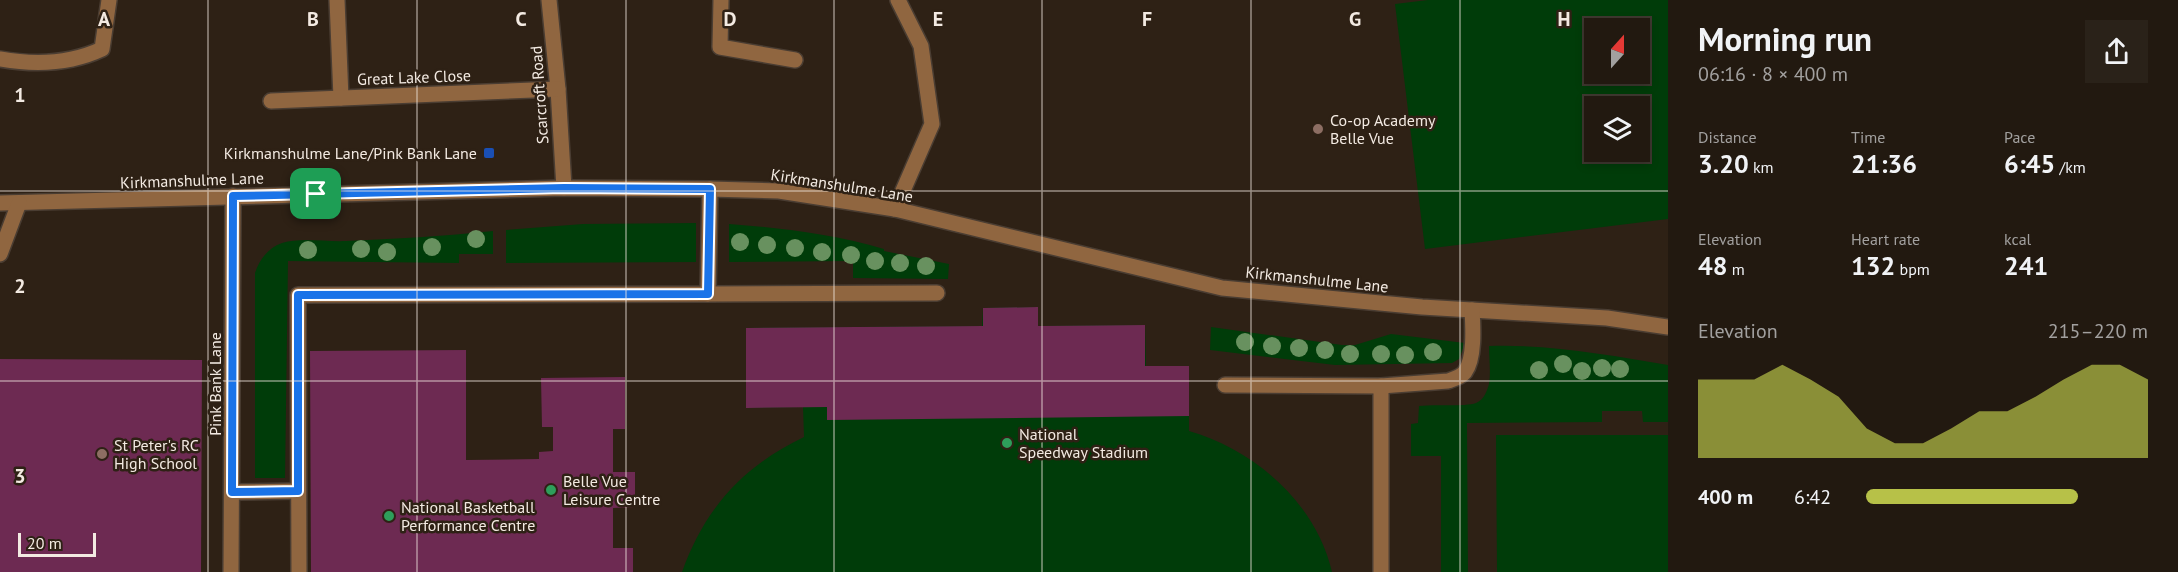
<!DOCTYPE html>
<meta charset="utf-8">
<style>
body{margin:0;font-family:"PT Sans",sans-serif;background:#2a2219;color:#f1f3f6;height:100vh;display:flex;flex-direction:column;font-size:22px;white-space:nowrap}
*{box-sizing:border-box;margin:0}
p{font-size:20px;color:#a2a09f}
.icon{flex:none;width:33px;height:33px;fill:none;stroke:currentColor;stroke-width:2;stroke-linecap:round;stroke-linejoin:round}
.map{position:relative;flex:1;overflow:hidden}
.drawer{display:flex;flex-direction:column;background:#221910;width:510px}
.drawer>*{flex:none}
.needle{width:39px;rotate:21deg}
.fabs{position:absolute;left:1584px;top:18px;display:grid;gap:12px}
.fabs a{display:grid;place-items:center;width:66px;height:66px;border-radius:0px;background:#221910;box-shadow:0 3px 9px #0003,0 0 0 2px #3f3830;font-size:30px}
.scale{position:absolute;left:18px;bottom:15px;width:78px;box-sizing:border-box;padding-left:6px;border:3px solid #f3eae2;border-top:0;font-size:16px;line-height:21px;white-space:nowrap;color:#f3eae2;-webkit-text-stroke:4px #2e2115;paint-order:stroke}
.pin{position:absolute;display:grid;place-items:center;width:51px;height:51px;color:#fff;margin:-26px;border-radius:12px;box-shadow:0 3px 9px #0006}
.round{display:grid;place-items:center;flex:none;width:63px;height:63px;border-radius:0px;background:#2a2219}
.summary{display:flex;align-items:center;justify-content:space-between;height:102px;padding:0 30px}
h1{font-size:33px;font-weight:600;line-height:45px}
.figures{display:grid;grid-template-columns:repeat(3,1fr);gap:9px;height:102px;padding:6px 30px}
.figures div{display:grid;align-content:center}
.figures b{font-size:26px;font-weight:600}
.figures small{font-size:16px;font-weight:400}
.figures p{font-size:16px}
.chart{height:168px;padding:12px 30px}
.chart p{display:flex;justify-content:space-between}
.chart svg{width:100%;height:108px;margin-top:6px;fill:#b7c148;opacity:.7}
ul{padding:0 30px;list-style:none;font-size:20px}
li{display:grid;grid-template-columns:96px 72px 1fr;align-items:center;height:45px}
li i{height:15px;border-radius:8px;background:#b7c148}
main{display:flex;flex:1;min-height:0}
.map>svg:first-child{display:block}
</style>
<main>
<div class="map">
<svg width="1668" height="572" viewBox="0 0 1668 572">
<rect width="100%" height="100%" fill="#2e2115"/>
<g fill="#003c09" fill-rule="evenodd">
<path d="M1428,0H1668V219L1425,249L1395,4ZM1594,28H1640V74H1594ZM1594,106H1640V152H1594Z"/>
<path d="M696,223V262L506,263V230L583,224Z"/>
<path d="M729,224C781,228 833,234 884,249V251L949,264L948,279L853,278V261L729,262Z"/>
<path d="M493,231V254H459V263L288,261L285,478H255V273C259,260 268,248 282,243C301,237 325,242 346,241C395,239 444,236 493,231Z"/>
<path d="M1038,307V326L1145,325L1146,366H1189V431C1255,450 1316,503 1332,572H682C705,508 743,466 804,437L803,407L746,408V328L982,326L983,308Z"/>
<path d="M1211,327L1342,345H1355L1391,334L1465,343L1459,359L1452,363L1335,365L1210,350Z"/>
<path d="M1489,346C1549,344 1609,355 1668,365V422H1643L1642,411H1602V422L1467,423L1468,572H1441V456H1411V424L1418,423L1419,406C1433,404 1465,407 1476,403C1484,400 1487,391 1489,384C1491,372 1489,358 1489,346Z"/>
<path d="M1496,435H1668V572H1497Z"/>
</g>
<g fill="#6d2a52">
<path d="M1038,307V326L1145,325V366H1189V416L827,420V407L746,408V328L983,326V308Z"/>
<path d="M466,350V460L539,459V452L553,451V427H542L541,378L625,377V429H613V472H635V507L613,508V548H633V572H311L310,351Z"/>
<path d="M0,359L202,360L201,572H0Z"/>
</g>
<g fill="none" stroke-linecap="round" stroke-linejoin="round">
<g stroke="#4a3d32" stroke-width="18">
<g id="minor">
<path d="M337,0L341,98"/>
<path d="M549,0L558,89L564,188"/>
<path d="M721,0L720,47L795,60"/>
<path d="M0,59C34,65 70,64 102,49L109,0"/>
<path d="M271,101L558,89"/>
<path d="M0,203L564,188L710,189L779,191L895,209L1222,288L1422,307L1607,318L1668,327"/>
<path d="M895,209L932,124L921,46L898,0"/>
<path d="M0,254L19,203"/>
<path d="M708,294L937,293"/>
<path d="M1225,385L1381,386L1448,381C1454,379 1461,377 1465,372C1475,358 1473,327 1472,310"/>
<path d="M1381,386V572"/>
<path d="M232,492L298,491"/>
<path d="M231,572L233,196"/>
<path d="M299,572L298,295L708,294L710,189"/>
</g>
</g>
<use href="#minor" stroke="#906640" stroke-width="15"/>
</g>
<g fill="#68915f">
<circle cx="476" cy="239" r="9"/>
<circle cx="740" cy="242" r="9"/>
<circle cx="767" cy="245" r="9"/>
<circle cx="432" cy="247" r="9"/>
<circle cx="795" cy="248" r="9"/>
<circle cx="361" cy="249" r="9"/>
<circle cx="308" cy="250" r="9"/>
<circle cx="387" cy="252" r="9"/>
<circle cx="822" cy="252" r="9"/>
<circle cx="851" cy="255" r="9"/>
<circle cx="875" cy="261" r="9"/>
<circle cx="900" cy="263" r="9"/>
<circle cx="926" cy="266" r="9"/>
<circle cx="1245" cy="342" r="9"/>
<circle cx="1272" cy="346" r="9"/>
<circle cx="1299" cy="348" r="9"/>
<circle cx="1325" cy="350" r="9"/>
<circle cx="1433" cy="352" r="9"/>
<circle cx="1350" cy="354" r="9"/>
<circle cx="1381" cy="354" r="9"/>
<circle cx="1405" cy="355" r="9"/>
<circle cx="1563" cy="364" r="9"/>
<circle cx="1602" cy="368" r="9"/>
<circle cx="1620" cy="369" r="9"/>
<circle cx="1539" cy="370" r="9"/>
<circle cx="1582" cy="371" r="9"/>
</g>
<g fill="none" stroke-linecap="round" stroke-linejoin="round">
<g stroke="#fff" stroke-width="12">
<path id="route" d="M564,188L710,189L708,294L298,295V491L232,492L233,196Z"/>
</g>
<use href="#route" stroke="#1a73e8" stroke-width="8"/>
</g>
<path fill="none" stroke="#f3eae2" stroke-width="1.5" stroke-opacity="0.55" d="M208,0V572M417,0V572M626,0V572M834,0V572M1042,0V572M1251,0V572M1460,0V572M0,191H1668M0,381H1668"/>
<g fill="#8d6e63" stroke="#2e2115" stroke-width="2">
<circle cx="1318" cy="129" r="6"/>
<circle cx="102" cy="454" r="6"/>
</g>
<rect fill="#1a4fb4" stroke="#2e2115" stroke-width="2" x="483" y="147" width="12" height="12" rx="3"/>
<g fill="#2e9e5b" stroke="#2e2115" stroke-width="2">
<circle cx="1007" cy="443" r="6"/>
<circle cx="551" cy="490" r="6"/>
<circle cx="389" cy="516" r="6"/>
</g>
<g text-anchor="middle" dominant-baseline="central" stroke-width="5" stroke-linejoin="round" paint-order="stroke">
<g font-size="16" fill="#f3eae2" stroke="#2e2115">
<text transform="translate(414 77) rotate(-2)">Great Lake Close</text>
<text transform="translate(539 95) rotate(-94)">Scarcroft Road</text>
<text transform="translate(192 180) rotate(-2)">Kirkmanshulme Lane</text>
<text transform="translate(842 185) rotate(9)">Kirkmanshulme Lane</text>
<text transform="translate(1317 279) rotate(6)">Kirkmanshulme Lane</text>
<text transform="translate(215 384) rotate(-90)">Pink Bank Lane</text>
</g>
<g font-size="16" fill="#f3eae2" stroke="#2e2115" text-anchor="start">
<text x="1330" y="120">Co-op Academy<tspan x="1330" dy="18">Belle Vue</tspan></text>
<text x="477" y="153" text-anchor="end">Kirkmanshulme Lane/Pink Bank Lane</text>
<text x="1019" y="434">National<tspan x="1019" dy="18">Speedway Stadium</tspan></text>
<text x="114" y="445">St Peter's RC<tspan x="114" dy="18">High School</tspan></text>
<text x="563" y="481">Belle Vue<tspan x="563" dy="18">Leisure Centre</tspan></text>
<text x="401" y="507">National Basketball<tspan x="401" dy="18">Performance Centre</tspan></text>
</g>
</g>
<g font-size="20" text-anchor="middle" font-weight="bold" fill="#f3eae2" stroke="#2e2115" stroke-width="5" stroke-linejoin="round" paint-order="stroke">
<text x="104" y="26">A</text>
<text x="313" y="26">B</text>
<text x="521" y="26">C</text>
<text x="730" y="26">D</text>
<text x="938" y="26">E</text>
<text x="1147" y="26">F</text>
<text x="1355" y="26">G</text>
<text x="1564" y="26">H</text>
<text x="20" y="102">1</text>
<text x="20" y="293">2</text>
<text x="20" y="483">3</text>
</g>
</svg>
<div class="fabs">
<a><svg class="needle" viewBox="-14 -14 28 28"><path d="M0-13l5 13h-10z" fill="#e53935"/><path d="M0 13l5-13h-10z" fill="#a2a09f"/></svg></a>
<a><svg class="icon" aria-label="layers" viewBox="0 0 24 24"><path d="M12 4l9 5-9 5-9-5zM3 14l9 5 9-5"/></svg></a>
</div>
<div class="scale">20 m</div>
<div class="pin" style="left:316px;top:194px;background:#1e9e55"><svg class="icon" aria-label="arrive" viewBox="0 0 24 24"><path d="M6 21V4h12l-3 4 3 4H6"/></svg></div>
</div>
<section class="drawer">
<div class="summary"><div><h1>Morning run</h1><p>06:16 · 8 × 400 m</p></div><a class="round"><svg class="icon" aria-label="share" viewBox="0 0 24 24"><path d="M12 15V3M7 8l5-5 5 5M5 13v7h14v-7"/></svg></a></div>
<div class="figures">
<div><p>Distance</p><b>3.20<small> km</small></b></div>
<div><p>Time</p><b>21:36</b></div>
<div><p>Pace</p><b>6:45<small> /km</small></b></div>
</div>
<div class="figures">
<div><p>Elevation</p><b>48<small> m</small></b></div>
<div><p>Heart rate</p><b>132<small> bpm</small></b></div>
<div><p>kcal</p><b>241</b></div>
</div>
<div class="chart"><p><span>Elevation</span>215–220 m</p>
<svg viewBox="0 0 160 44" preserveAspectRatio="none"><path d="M0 44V12L10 12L20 12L30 6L40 12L50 19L60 32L70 38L80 38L90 32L100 25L110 25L120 19L130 12L140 6L150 6L160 12V44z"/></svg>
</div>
<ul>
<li><b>400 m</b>6:42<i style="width:75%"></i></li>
</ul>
</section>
</main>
